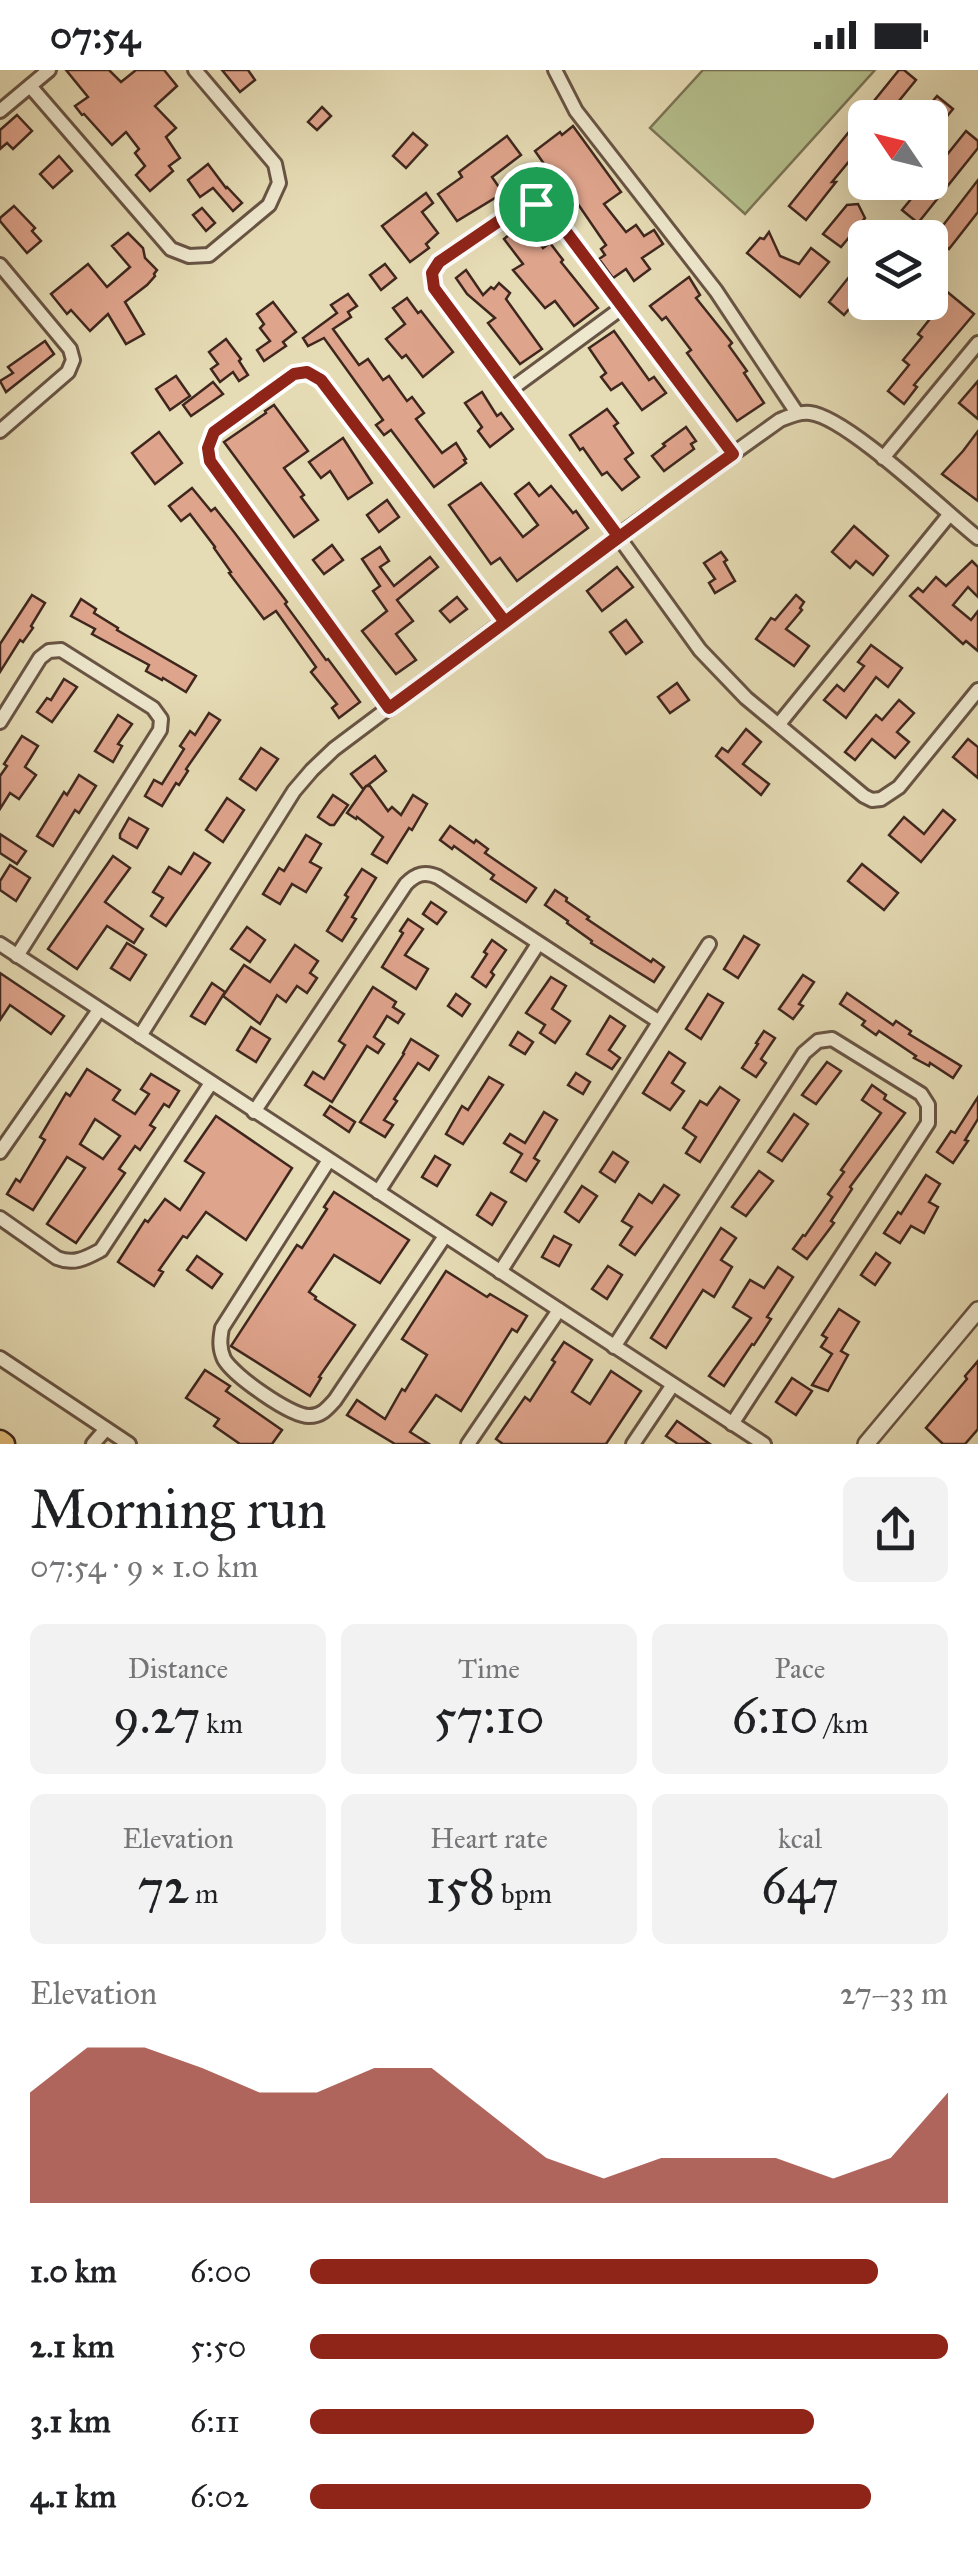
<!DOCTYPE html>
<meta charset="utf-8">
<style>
body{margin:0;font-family:"IM FELL Great Primer",serif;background:#f2f2f2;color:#202124;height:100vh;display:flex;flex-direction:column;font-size:38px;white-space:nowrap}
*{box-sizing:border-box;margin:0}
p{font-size:32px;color:#757577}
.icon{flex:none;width:55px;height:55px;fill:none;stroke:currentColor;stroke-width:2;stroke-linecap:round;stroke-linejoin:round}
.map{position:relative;height:1374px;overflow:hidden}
.side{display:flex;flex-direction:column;background:#fff;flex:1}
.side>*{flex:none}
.needle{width:65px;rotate:305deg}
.buttons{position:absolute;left:848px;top:30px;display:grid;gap:20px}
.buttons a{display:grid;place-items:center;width:100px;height:100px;border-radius:15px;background:#fff;box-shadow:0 10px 40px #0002;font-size:50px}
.pin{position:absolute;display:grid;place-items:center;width:85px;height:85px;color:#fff;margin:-42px;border:5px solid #fff;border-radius:50%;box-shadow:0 2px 10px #0007}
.round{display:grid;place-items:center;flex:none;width:105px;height:105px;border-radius:15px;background:#f2f2f2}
.headline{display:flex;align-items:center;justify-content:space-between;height:170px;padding:0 30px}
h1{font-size:55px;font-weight:600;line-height:75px}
.figures{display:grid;grid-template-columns:repeat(3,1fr);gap:15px;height:170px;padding:10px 30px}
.figures div{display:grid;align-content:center;border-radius:15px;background:#f2f2f2;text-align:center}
.figures b{font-size:50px;font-weight:600}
.figures small{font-size:28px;font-weight:400}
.figures p{font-size:28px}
.chart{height:280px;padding:20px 30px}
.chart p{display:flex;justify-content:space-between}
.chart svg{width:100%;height:180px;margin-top:10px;fill:#8f2418;opacity:.7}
ul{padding:0 30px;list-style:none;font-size:32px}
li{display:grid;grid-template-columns:160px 120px 1fr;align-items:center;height:75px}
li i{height:25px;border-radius:12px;background:#8f2418}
.status{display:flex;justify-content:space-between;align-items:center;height:70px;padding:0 50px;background:#fff;direction:ltr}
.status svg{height:28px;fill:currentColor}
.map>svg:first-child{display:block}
</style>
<div class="status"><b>07:54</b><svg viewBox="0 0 49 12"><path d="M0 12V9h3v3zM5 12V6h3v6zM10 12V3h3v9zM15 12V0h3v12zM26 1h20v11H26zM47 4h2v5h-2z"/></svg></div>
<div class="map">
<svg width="978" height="1374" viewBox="0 0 978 1374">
<rect width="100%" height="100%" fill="#e5dbb4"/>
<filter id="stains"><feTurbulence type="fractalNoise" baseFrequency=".002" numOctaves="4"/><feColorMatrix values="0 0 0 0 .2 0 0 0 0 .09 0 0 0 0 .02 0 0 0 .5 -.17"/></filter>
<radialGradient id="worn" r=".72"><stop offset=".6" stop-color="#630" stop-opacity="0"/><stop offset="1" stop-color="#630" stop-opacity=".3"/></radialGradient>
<path fill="#b5c08d" stroke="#7a7456" stroke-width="2.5" d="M703,0H875L745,144L650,58Z"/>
<g fill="#dfa48c" stroke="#3f271e" stroke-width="2.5" fill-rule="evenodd">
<path d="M66,0H109L121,12L136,0H164L177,16L155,36L176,58L166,67L180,88L169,96L173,101L150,121L136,105L145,96L135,83L139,79L126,62L112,75L84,44L82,45L75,36L88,27Z"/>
<path d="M222,0H248L255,10L240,22Z"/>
<path d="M899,0H904L916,10L885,48H865V72L832,112H836L806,150L789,136Z"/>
<path d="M937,26L953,39L930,67V48H919Z"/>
<path d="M322,37L331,46L317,60L308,52Z"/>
<path d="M17,45L32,61L13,79L7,73L0,79V60Z"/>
<path d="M573,56L621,122L604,134L626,162L636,155L644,166L654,160L663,174L642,188L650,199L634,211L626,199L613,208L599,189L605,185L601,179L606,175L567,118L563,121L535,81L560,62L562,65Z"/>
<path d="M966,61L978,71V78L918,153L902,140L925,112H930V106Z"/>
<path d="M413,63L427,75L406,98L393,86Z"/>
<path d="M507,66L521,85L492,107L503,123L457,151L438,124L462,107L459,102Z"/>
<path d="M59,86L72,101L53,118L40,104Z"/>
<path d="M208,94L226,118L227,117L242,133L233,141L213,118L200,127L188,110Z"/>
<path d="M978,110V142L949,179L934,167Z"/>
<path d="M426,123L433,133L422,142L438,163L426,174L429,178L410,192L382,156Z"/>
<path d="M858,134L865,148L841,177L823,164L847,135Z"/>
<path d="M14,136L35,158L32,161L41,171L27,183L0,151V148Z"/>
<path d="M202,138L215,153L206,161L193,145Z"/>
<path d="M524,153L543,178L550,173L563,190L561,192L598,238L574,256L555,231L545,238L513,200L523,194L504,169Z"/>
<path d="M769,162L780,186L799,194L811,178L829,192L800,227L747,183L760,168L764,169Z"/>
<path d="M128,163L143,178L145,188L157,200L154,204L155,206L147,215L125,232L144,264L126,274L108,244L90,261L71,240L67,244L51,224L88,194L107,217L130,197L112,176Z"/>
<path d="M865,187V220L844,245L829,232Z"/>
<path d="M385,194L396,208L381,220L370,205Z"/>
<path d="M466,200L483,225L491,217L494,219L499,213L510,223L506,229L542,279L520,294L488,253L495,248L467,224L456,208Z"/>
<path d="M689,207L700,225L696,228L732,273L729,276L747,301L744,303L764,333L737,351L687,283L691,280L666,247L662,250L650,236Z"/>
<path d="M945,220L974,244L914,315L917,317L904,334L888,321L909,295L903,290L922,267L918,264L937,240L932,236Z"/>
<path d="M348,224L357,236L348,242L351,247L333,259L359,295L368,289L383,310L389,306L407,331L412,327L424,343L416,349L442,383L456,373L466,389L464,390L466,393L434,417L391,360L384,365L376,355L383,350L324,268L308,276L303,268L337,243L331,235Z"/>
<path d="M407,228L418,243L421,241L453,282L423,307L406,285L402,288L386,269L405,254L393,238Z"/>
<path d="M273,232L296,262L283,272L286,276L264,291L257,280L270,271L260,258L264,254L257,244Z"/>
<path d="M614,261L649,310L654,307L666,323L642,340L622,313L611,320L601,307L606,303L589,278Z"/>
<path d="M226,269L241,289L239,291L248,305L239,311L233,302L220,312L211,299L218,294L209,282Z"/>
<path d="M45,271L54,284L6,322L0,311L13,303L8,297Z"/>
<path d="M176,306L190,326L170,340L156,319Z"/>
<path d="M978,311V349L959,333Z"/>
<path d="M213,312L223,324L191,346L183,335Z"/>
<path d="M482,322L497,346L501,343L513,359L490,377L478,361L482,357L465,333Z"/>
<path d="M274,335L308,381L284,398L304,425L301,427L318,450L294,467L224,372L266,343L265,341Z"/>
<path d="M607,339L618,353L614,356L633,383L625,389L639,407L622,420L607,402L602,405L583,378L580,380L570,365Z"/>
<path d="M686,357L696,371L691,374L694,379L664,401L652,386L665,376L663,374Z"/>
<path d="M978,361V431L942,404L963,381Z"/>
<path d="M159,362L182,393L155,414L132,383Z"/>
<path d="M343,368L372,413L348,429L330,401L321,408L309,392Z"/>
<path d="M481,413L523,467L538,455L515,424L529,413L539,426L551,416L573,443L576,441L588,458L517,511L500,488L491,494L449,435Z"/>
<path d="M192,418L211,441L215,438L234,462L287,532L285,534L326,590L328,589L360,632L339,648L332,638L337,634L311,602L316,597L276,541L264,549L229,503L231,502L214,478L215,477L190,444L181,451L169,436Z"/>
<path d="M387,430L399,447L379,462L367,445Z"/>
<path d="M854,456L888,486L873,505L856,491L850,498L832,482Z"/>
<path d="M332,475L343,490L324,504L313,490Z"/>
<path d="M380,477L389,491L380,497L394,516L430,487L438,497L397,530L413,551L396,564L416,590L396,604L362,561L387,541L373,521L380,516L362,489Z"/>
<path d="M721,482L727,490L724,492L735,511L715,523L709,513L715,509L704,493Z"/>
<path d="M972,491L978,497V527L968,517L953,535L971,550L978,541V581L966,571L963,574L910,526L918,518L923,522L936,507L946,516Z"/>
<path d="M617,497L633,517L602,541L587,521Z"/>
<path d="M32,525L45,533L31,556L33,558L23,572L20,570L0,602V574Z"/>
<path d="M796,525L804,532L800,538L802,540L786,559L809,576L794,596L756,569L771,548L775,550Z"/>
<path d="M457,527L467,539L450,552L440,541Z"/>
<path d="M81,529L96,539L94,543L118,558L117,560L196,606L186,622L163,608L162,610L146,601L149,595L92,564L95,559L71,546Z"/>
<path d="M626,550L642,572L626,584L610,562Z"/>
<path d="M871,575L902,598L888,617L876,607L846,648L824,630L837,615L844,621L864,596L858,592Z"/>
<path d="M64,609L77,617L52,652L37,642L47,628L51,630Z"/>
<path d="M677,613L689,630L670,643L658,627Z"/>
<path d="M899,630L914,643L897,662L909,672L895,688L872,669L855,690L845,682L876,645L882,650Z"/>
<path d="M209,643L220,650L186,699L188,701L179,715L176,713L162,736L145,726L154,710L162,714L184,679L180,676L190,661L195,665Z"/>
<path d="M118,645L132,654L118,674L122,676L113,692L95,681Z"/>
<path d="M746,659L761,672L743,694L769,714L761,725L716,686L722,678L728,682Z"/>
<path d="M22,666L38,676L25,697L36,705L19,729L10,723L0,739V706L7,696L4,694Z"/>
<path d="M968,669L978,677V708L953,687Z"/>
<path d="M261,678L278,689L256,720L240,709Z"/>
<path d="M375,686L386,701L363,719L351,704Z"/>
<path d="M79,705L96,716L79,743L75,740L53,776L37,766L64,722L67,725Z"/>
<path d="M366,716H370L388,741L392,737L401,745L413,725L427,734L412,760L409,758L387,793L372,784L383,767L357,747L356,749L347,743Z"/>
<path d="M333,725L348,735L334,755H330L318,747Z"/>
<path d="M227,728L244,740L223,772L206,760Z"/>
<path d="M943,740L955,750L921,792L889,765L904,747L924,764Z"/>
<path d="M129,748L148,759L137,778L120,768V764Z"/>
<path d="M450,756L474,773L476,770L488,779L485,783L536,818L526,832L491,809L494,805L454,776L452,779L440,770Z"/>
<path d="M0,764L26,781L17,794L0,783Z"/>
<path d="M306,765L321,774L310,792L321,798L306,822L292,814L280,834L263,824L279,798L284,801Z"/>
<path d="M194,783L210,793L166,856L151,846L163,828L153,822L169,797L181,804Z"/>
<path d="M113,786L130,798L105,832L143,859L134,873L107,856L77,899L48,879Z"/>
<path d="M862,794L898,823L884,840L848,811Z"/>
<path d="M10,795L30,808L16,831L0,820V811Z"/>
<path d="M362,799L376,808L352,847L356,849L342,871L327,861L348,827L345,825Z"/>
<path d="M555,820L567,828L566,831L589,847L587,849L651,892L653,889L664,897L654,912L591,873L592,871L567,853L568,851L545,835Z"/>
<path d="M431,832L446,842L437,854L423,844Z"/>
<path d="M408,849L423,859L405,885L428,899L416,919L382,897L403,863L400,861Z"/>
<path d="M247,857L265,870L250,892L231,879Z"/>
<path d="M744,866L759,875L738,908L724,899Z"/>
<path d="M492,870L506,880L491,902L494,905L486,917L472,907L487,884L484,882Z"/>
<path d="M127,873L146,885L130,910L111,898Z"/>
<path d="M295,875L318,891L310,903L317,908L307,923L297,916L286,932L277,925L260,954L223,926L244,895L270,912Z"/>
<path d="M0,903L64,946L51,964L10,935L0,950Z"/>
<path d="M803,905L814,912L799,934L803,936L793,949L779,939Z"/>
<path d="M551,907L566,916L552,939L570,951L555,973L540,963L545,955L526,943Z"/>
<path d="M212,913L225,922L205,954L191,946Z"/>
<path d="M373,917L396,932L393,937L404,944L398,953L387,946L374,967L384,974L378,983L367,976L332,1032L305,1015L313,1002L324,1009L345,975L339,971Z"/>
<path d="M847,923L893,955L896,951L911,961L909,964L961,996L953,1008L930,993L929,996L914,988L916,986L879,961L876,965L862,955L865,951L840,934Z"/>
<path d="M456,924L470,934L462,946L448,936Z"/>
<path d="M708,924L723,933L701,969L686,959Z"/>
<path d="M610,946L625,956L609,980L620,988L612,999L587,984Z"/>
<path d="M251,957L270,969L256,992L237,980Z"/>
<path d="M764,961L775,968L761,989L766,993L756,1007L742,998L758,974L756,973Z"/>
<path d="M518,962L533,972L525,984L510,975Z"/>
<path d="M411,969L438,986L429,1000L418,993L394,1029L397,1031L384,1050L393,1055L385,1067L360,1052L404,984L403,983Z"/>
<path d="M669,982L685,993L672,1013L684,1021L670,1040L643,1023Z"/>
<path d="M827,992L841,1001L816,1034L802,1025Z"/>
<path d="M87,999L120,1020L113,1030L135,1044L149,1024L141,1019L151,1004L179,1021L169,1037L164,1034L150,1055L155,1058L140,1080L135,1076L119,1099L125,1103L76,1173L47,1154L85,1098L67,1087L33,1140L7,1124L16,1109L20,1112L45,1070L40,1067L66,1023L70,1026ZM95,1049L120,1066L103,1089L80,1074Z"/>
<path d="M576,1003L590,1012L583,1024L568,1015Z"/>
<path d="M489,1007L503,1015L463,1074L446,1064L462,1036L468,1040Z"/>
<path d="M872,1015L886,1025L884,1029L905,1043L850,1117L852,1119L831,1151L834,1153L807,1189L793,1179L803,1165L805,1166L832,1127L828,1124L844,1102L841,1100L881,1043L862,1030Z"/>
<path d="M720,1017L739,1030L700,1092L686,1083L696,1067L683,1058L700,1031L707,1035Z"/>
<path d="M978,1027V1049L965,1070L968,1071L953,1093L937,1082L951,1061L955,1063Z"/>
<path d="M330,1036L355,1052L349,1062L324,1045Z"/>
<path d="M544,1042L557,1050L534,1088L539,1091L526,1111L511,1102L522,1084L504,1073L510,1064L525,1073Z"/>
<path d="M794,1044L808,1054L782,1091L768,1082Z"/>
<path d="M216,1046L292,1098L246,1170L206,1142L187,1168L183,1166L159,1200L163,1202L154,1216L118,1192L145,1150L148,1152L165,1129L180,1140L204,1103L185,1091Z"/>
<path d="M613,1082L628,1092L615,1112L600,1102Z"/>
<path d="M435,1086L450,1095L437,1116L422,1107Z"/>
<path d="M759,1101L773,1111L746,1146L732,1137Z"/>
<path d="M926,1105L940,1114L929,1132L938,1137L924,1163L911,1156L900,1173L884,1163L898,1142L901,1144Z"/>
<path d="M664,1115L679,1125L635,1185L620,1175L632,1157L622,1151L639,1124L652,1133Z"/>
<path d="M582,1116L597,1126L579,1152L565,1142Z"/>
<path d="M334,1122L409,1170L380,1213L334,1185L309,1222L316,1227L315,1229L355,1255L319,1307L321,1308L310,1326L231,1276L297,1175L302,1178L327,1139L324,1137Z"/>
<path d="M491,1123L506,1132L492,1155L477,1145Z"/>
<path d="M721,1158L736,1168L721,1190L732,1197L714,1227L703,1220L666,1278L651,1268Z"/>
<path d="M554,1166L571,1175L559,1196L542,1187Z"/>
<path d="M876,1183L890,1193L875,1215L861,1205Z"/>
<path d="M197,1186L222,1204L212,1218L187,1200Z"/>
<path d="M608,1196L622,1205L607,1229L592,1219Z"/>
<path d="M778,1197L793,1207L767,1247L771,1249L754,1275L752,1274L724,1316L709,1306L751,1248L733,1237L750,1210L764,1218Z"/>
<path d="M446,1201L487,1227L490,1224L527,1246L517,1262L512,1259L461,1341L436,1325L410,1362L429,1374H395L347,1345L357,1330L385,1349L402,1319L405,1321L427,1285L402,1269Z"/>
<path d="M839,1239L859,1252L841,1281L848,1285L828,1321L812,1315L832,1284L821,1277L827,1268L822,1265Z"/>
<path d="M564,1272L592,1290L572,1322L590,1334L611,1301L641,1321L606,1374H503L496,1369L525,1327L530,1331L555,1292L552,1290Z"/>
<path d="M978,1291V1359L965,1374H943L926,1358L967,1309L965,1306Z"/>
<path d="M205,1300L230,1316L226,1321L282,1360L272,1374H240L214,1356L219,1349L186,1328Z"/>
<path d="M792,1308L812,1321L796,1345L776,1332Z"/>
<path d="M677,1351L710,1374H678L666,1366Z"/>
</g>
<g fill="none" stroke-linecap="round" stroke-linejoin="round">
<g stroke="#685444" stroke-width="18">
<g id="minor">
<path d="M555,0L576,41L716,221L797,343"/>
<path d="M30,16L171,179L189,186L209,185L269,135L279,113L275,94L195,0"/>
<path d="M0,41L49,0"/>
<path d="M0,195L70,279L73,290L68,302L0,361"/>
<path d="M510,320L623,237"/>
<path d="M733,384L552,143L536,134H524L439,192L432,203L434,218L618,466L700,580L746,628L864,726L872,730L881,729L899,717L978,620"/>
<path d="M883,388L978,273"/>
<path d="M389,639L210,391L208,377L214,362L294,304L307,302L321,310L505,552"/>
<path d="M0,652L40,588L49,581L61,580L153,638L161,649L160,660L17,886"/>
<path d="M779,654L949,445"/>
<path d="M0,874L764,1374"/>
<path d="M140,966L294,721L312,700L334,679L618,466L780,350C790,346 799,342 810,343C847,347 944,441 978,468"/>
<path d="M254,1042L406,814C416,804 425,801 438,807L658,951"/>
<path d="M0,1082L99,940"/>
<path d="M329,1090L222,1258C220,1269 219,1278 224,1289C233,1305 290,1346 309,1346C321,1346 327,1339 335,1330L445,1166"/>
<path d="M378,1122L538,874"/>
<path d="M0,1148L57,1188C74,1195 86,1188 101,1180L211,1013"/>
<path d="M500,1202L709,874"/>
<path d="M614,1277L804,983L818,971L832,969L921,1024L928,1035V1053L732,1354"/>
<path d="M0,1288L129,1374"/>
<path d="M93,1374L106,1359"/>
<path d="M468,1374L559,1240"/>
<path d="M633,1374L672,1316"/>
</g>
</g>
<g stroke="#685444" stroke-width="20">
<path id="tertiary" d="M866,1374L978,1240"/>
</g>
<g stroke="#3f271e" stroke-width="25">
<path id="trunk" d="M0,1371L4,1374"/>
</g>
<use href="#minor" stroke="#eee8ce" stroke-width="12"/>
<use href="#tertiary" stroke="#eee8ce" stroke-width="15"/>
<use href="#trunk" stroke="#e2be7a" stroke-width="20"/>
</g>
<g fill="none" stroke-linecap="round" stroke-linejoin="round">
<g stroke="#fff" stroke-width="20">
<path id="route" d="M536,134H524L439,192L432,203L434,218L618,466L505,552L321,310L307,302L294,304L214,362L208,378L210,391L389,638C504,554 617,467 733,384L552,143L536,134"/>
</g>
<use href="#route" stroke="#8f2418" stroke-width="12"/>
</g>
<rect width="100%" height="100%" filter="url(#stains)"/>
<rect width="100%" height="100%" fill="url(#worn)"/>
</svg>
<div class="buttons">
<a><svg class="needle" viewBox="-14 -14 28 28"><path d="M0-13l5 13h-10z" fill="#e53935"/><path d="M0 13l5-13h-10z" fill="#757577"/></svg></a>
<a><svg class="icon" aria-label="layers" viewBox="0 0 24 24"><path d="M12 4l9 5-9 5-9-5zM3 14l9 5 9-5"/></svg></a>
</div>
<div class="pin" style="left:536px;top:134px;background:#1e9e55"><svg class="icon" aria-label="arrive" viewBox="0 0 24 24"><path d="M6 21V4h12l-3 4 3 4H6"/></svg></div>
</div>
<section class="side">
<div class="headline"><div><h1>Morning run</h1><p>07:54 · 9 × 1.0 km</p></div><a class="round"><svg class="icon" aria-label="share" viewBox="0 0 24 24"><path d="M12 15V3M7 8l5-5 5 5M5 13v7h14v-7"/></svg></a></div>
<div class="figures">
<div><p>Distance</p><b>9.27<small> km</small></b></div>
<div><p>Time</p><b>57:10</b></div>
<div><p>Pace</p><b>6:10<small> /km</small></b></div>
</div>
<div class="figures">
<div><p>Elevation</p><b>72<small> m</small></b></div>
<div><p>Heart rate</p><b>158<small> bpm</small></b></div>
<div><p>kcal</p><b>647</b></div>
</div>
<div class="chart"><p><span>Elevation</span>27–33 m</p>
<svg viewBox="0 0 160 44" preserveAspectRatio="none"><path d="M0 44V17L10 6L20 6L30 11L40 17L50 17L60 11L70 11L80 22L90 33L100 38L110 33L120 33L130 33L140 38L150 33L160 17V44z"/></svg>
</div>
<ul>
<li><b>1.0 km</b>6:00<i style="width:89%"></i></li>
<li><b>2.1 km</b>5:50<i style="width:100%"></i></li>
<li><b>3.1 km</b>6:11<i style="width:79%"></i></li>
<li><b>4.1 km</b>6:02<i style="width:88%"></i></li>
</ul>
</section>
